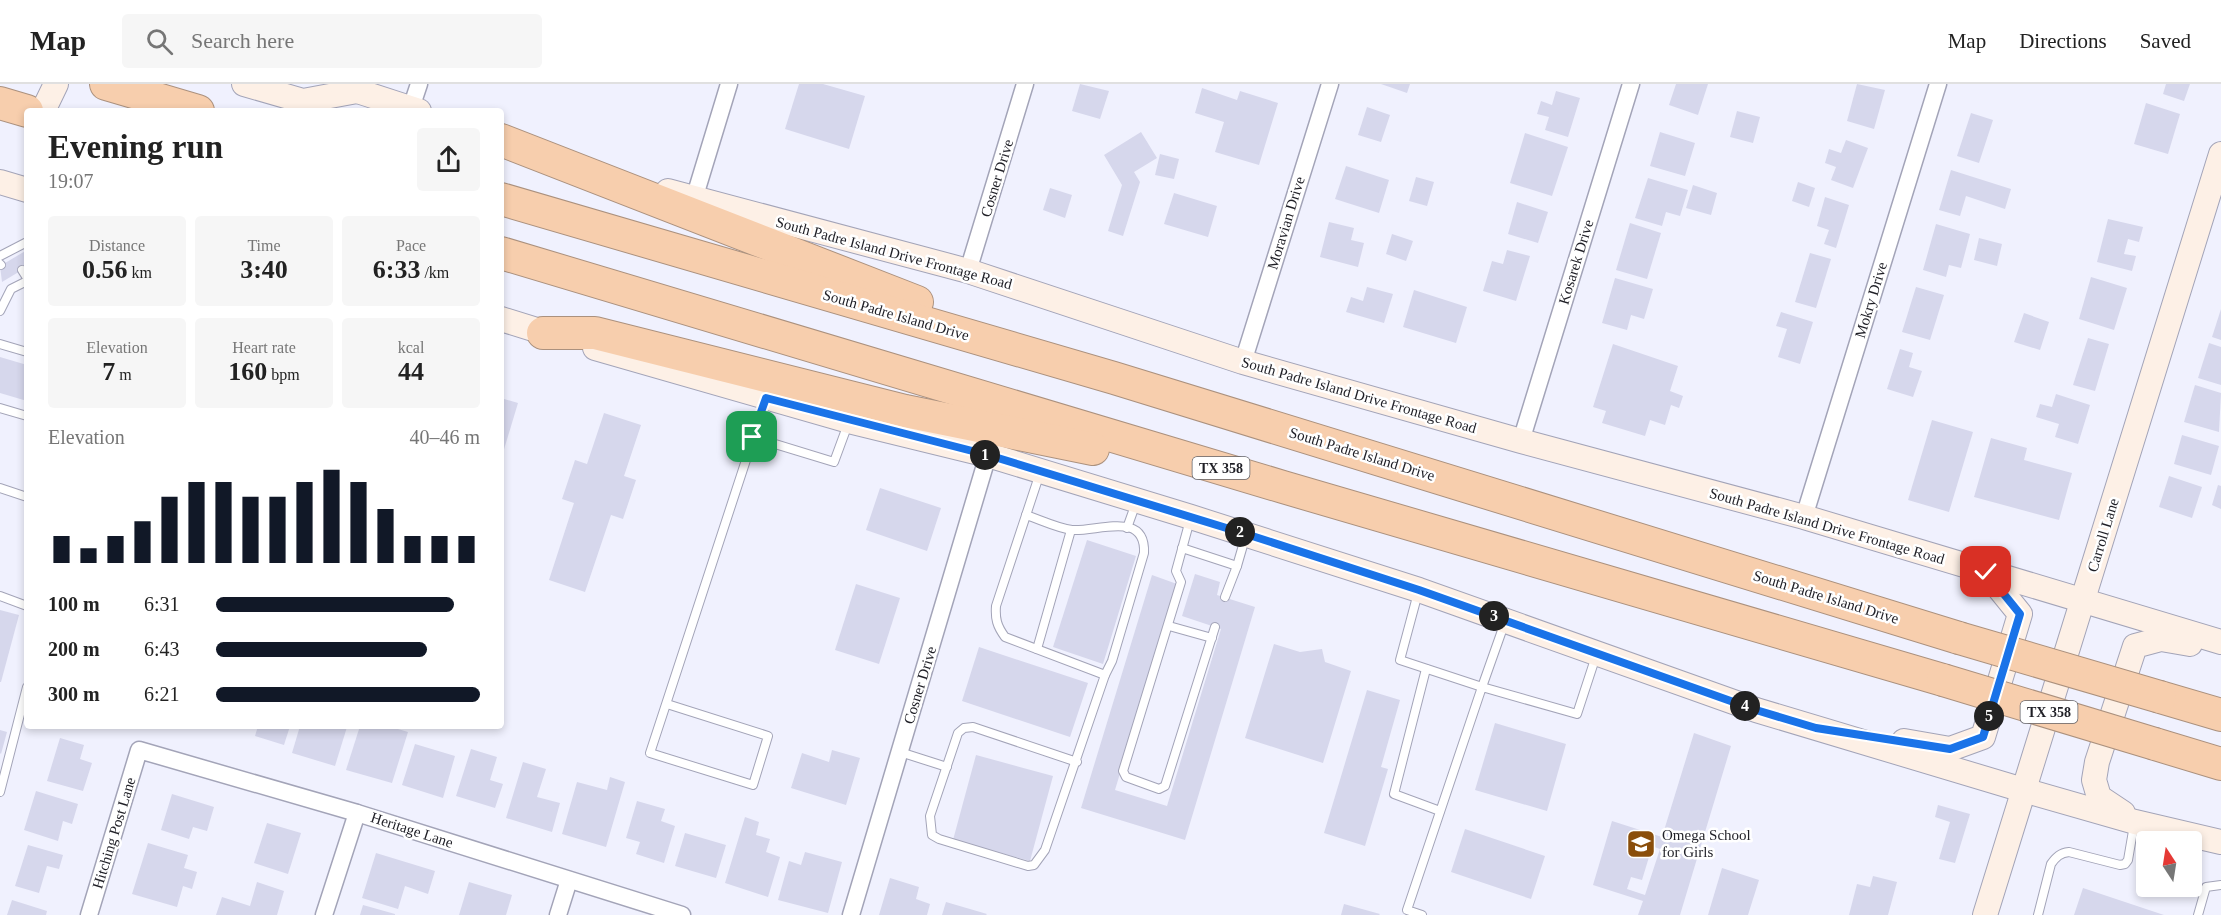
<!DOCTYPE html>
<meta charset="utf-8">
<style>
body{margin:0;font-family:"Times New Roman",serif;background:#f6f6f6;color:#222;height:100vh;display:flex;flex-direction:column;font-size:22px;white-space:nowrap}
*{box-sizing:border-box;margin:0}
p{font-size:20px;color:#767676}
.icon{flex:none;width:33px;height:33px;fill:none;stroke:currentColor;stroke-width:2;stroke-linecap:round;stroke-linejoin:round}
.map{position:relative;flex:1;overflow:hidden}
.details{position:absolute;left:24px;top:24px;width:480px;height:621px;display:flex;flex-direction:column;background:#fff;border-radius:6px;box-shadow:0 3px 9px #0003}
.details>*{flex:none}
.needle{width:39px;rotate:348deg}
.controls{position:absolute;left:2136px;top:747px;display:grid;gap:12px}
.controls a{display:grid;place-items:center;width:66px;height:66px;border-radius:6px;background:#fff;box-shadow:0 3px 9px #0003;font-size:30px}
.pin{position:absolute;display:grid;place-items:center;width:51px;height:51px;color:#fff;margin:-26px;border-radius:12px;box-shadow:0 3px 9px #0006}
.km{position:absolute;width:30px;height:30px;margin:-15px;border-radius:50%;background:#222;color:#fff;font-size:16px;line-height:30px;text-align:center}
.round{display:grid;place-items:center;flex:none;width:63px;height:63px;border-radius:6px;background:#f6f6f6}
.head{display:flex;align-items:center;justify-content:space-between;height:102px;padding:0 24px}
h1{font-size:33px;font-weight:700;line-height:45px}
.stats{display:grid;grid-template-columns:repeat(3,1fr);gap:9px;height:102px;padding:6px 24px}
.stats div{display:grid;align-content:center;border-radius:6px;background:#f6f6f6;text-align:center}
.stats b{font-size:26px;font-weight:700}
.stats small{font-size:16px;font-weight:400}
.stats p{font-size:16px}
.chart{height:168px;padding:12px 24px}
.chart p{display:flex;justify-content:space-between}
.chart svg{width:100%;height:108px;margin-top:6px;stroke:#111827;stroke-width:6}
ul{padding:0 24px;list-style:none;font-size:20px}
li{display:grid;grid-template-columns:96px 72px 1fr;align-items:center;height:45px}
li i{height:15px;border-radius:8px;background:#111827}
header{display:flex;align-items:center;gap:36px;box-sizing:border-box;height:84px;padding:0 30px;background:#fff;border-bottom:2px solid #e0e0e0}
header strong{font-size:28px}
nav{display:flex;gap:33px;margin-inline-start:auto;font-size:21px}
.search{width:420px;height:54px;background:#f6f6f6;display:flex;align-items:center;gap:15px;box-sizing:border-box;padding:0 21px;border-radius:6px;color:#767676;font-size:22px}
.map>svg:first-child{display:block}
</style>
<header>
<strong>Map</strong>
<div class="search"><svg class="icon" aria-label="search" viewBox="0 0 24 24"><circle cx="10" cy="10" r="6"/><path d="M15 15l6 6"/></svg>Search here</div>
<nav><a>Map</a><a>Directions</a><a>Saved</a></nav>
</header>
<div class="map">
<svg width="2221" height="831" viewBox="0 0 2221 831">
<rect width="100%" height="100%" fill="#f0f1fe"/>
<g fill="#d6d7ec" fill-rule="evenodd">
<path d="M799,0H823L865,12L849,65L785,45Z"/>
<path d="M1080,0L1109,7L1100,35L1072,27Z"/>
<path d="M1381,0H1410L1407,9Z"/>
<path d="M1676,0H1708L1698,31L1669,21Z"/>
<path d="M1857,0L1885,6L1874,45L1847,37Z"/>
<path d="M2166,0H2190L2184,17L2163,10Z"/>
<path d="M1202,4L1237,16L1240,7L1278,19L1259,81L1215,68L1224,38L1195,29Z"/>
<path d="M1556,7L1580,14L1568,53L1545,46L1549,33L1537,30L1541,17L1552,21Z"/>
<path d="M2146,19L2180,30L2168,70L2134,60Z"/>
<path d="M1367,23L1390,31L1381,58L1358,51Z"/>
<path d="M1737,27L1760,33L1753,59L1730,53Z"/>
<path d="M1971,29L1993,36L1979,79L1957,72Z"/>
<path d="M1141,48L1157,74L1134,88L1140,98L1123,152L1108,147L1122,101L1104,71Z"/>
<path d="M1660,48L1695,59L1685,92L1650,82Z"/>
<path d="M1525,49L1568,63L1552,112L1510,99Z"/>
<path d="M1846,56L1868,64L1853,104L1831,96L1836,83L1825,79L1829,65L1841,69Z"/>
<path d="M1160,70L1179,75L1174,95L1155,91Z"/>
<path d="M1346,82L1389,96L1379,129L1335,115Z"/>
<path d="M1951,86L2011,105L2005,125L1966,112L1960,132L1939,126Z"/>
<path d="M1416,93L1434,98L1427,122L1409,117Z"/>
<path d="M1648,94L1688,106L1680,132L1666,128L1662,142L1635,134Z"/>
<path d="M1798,98L1815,104L1809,123L1792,117Z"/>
<path d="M1693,101L1717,109L1711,131L1686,124Z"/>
<path d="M1050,104L1072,111L1065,134L1043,126Z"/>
<path d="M1174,109L1217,122L1208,153L1164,140Z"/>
<path d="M1825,113L1849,121L1836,164L1824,160L1829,146L1817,142Z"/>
<path d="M1517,118L1548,128L1538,159L1508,150Z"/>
<path d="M2108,135L2143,143L2139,158L2128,155L2124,170L2136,172L2132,187L2097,178Z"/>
<path d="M1329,138L1354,144L1351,156L1364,159L1358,183L1320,173Z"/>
<path d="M1630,139L1661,149L1647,195L1616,186Z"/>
<path d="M1936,140L1970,150L1961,184L1949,181L1946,193L1923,186Z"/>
<path d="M1392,150L1413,157L1406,177L1386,170Z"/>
<path d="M1979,154L2002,160L1997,182L1974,176Z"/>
<path d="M27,166V183L2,198L0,182Z"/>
<path d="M1507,166L1530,172L1516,217L1483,207L1492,177L1503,180Z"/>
<path d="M1810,169L1831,175L1816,224L1795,218Z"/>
<path d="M2091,193L2127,204L2114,246L2079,235Z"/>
<path d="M1615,194L1653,205L1644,235L1631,231L1627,246L1602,239Z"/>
<path d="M1367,203L1393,210L1384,239L1346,228L1351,213L1363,217Z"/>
<path d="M1916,203L1944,211L1930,256L1902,248Z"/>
<path d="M1414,206L1467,223L1456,259L1403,243Z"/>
<path d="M2221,225V256L2212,253Z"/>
<path d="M1781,228L1813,238L1800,280L1778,273L1787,245L1776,242Z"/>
<path d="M2024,229L2049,238L2040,266L2014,258Z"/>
<path d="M2088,254L2109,260L2095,307L2073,301Z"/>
<path d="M2209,259L2221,263V301L2198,294Z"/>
<path d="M1613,260L1678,282L1670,307L1683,312L1679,324L1671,321L1665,341L1650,336L1645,352L1602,339L1606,327L1593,323Z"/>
<path d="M1900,265L1913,269L1909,283L1922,287L1913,313L1887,305Z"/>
<path d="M0,273L27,281V317L0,309Z"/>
<path d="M2195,301L2221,309L2219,348L2184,338Z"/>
<path d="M2056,310L2090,321L2078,360L2055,353L2059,340L2036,333L2040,320L2052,323Z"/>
<path d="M501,314L518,319L502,372H501Z"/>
<path d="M604,329L641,341L624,392L636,396L623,435L611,431L585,508L549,496L574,419L562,415L575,376L587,380Z"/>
<path d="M1932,336L1973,348L1949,428L1908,416Z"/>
<path d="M2182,351L2219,362L2211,391L2174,380Z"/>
<path d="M1991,354L2027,364L2024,376L2072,389L2059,436L1974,413Z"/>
<path d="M2169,392L2202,403L2192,434L2159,423Z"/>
<path d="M2218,401L2221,402V425L2212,421Z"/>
<path d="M880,404L941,424L927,467L866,446Z"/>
<path d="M1087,456L1136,472L1103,580L1053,563Z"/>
<path d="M1195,490L1220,498L1217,511L1255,523L1185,756L1081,724L1152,491L1177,500L1115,706L1167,722L1221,545L1182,532Z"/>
<path d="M856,500L900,514L879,580L835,566Z"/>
<path d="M0,526L19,531L1,598H0Z"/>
<path d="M1274,560L1300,568L1322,565L1325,578L1351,587L1323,679L1245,654Z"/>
<path d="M979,563L1088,599L1070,653L962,617Z"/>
<path d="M1367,606L1400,616L1381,683L1388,685L1365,762L1324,749Z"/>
<path d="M1495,639L1566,660L1547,727L1475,706Z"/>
<path d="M258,642H290L284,661L255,652Z"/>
<path d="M300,642L347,643L335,682L292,669Z"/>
<path d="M360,642H388L408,648L392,699L346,686Z"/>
<path d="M0,646L7,648L1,670L0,669Z"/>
<path d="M1694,649L1731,662L1680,831H1638L1643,817L1593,801L1612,737L1662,753ZM1640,758L1660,765L1645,811L1627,805L1631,793L1642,796L1649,773L1637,769Z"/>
<path d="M60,654L84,661L80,675L92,679L83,707L47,697Z"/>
<path d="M415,660L455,672L443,714L402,701Z"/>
<path d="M471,665L497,673L490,696L503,700L495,724L456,712Z"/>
<path d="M832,666L860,674L846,721L791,704L802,669L829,678Z"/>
<path d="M976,671L1053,692L1030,777L953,756Z"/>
<path d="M523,678L546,685L537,713L560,719L552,748L506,734Z"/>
<path d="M610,693L625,698L606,763L562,750L577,698L607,706Z"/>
<path d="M36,707L78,720L72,740L63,737L58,757L24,746Z"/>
<path d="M172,710L214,723L207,747L193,743L189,755L161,746Z"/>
<path d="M637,717L665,725L661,737L675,742L664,779L636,770L640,758L626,754Z"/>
<path d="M1938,721L1970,730L1955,779L1939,775L1950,738L1935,733Z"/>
<path d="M745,733L759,738L756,751L770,755L766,768L780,773L768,813L725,799Z"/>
<path d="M267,739L301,749L288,790L254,779Z"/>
<path d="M1465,745L1545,772L1531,815L1451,788Z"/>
<path d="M685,749L726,761L716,794L675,782Z"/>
<path d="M148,759L188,771L184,784L197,788L192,805L183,802L177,823L132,810Z"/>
<path d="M28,761L63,771L59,785L47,782L39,809L15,802Z"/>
<path d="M805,768L842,778L828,829L778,816L789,777L801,781Z"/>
<path d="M376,769L435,787L428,810L405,802L398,825L362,814Z"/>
<path d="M1722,784L1759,796L1748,831H1708Z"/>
<path d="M1873,792L1897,798L1888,831H1849L1857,800L1870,803Z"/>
<path d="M890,794L919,803L916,815L930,820L927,831H879Z"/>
<path d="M257,798L284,807L277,831H216L222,813L250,822Z"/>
<path d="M469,798L512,811L506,831H459Z"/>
<path d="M2083,804L2164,831H2074Z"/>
<path d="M12,816L47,827L46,831H7Z"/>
<path d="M946,818L987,830L986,831H942Z"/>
<path d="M1344,820L1380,830L1379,831H1341Z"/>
<path d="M363,821L395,830V831H360Z"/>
</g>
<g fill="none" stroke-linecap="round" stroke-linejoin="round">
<g stroke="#a3a4b8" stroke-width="10">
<g id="lane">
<path d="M0,172L27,158"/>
<path d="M0,180L1,181"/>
<path d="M22,186L27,194"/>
<path d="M0,227L11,205L27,197"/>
<path d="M0,260L27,268"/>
<path d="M0,324L27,332"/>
<path d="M752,353L834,378L848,340"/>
<path d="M1040,389L996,522C995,535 997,542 1005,553L1105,591L1045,766L1034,781L1028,782L939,755L932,751L930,732L958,649L964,644L973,643L1077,678"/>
<path d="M0,404L27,413"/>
<path d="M1026,431C1041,436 1057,444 1072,446C1097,448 1146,426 1144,469L1112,577L1105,591"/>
<path d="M1190,436L1176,487L1181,498L1123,687L1126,693L1159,705L1165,702L1215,543"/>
<path d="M1127,444L1136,419"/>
<path d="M1182,464L1237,482"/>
<path d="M1418,509L1400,576L1482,603L1505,538"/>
<path d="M0,512L27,522"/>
<path d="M1225,513L1237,482L1246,451"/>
<path d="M1169,542L1212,554"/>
<path d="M1037,565L1071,446"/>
<path d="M1426,585L1394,710L1440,727"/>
<path d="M667,620L768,652L753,701L650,669L766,315"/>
<path d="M900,668L947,683"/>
<path d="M0,708L27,603"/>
<path d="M1422,831L1407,826L1482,603L1577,630L1596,572"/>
<path d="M2038,831L2051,780C2056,773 2060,769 2069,768L2120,781L2125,780L2128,776L2134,741"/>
<path d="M2198,831L2206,803L2221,801"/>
</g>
</g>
<g stroke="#a3a4b8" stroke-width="19">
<g id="street">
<path d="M411,24L419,0"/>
<path d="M694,115L729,0"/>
<path d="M968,187L1025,0"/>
<path d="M1243,278L1330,0"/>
<path d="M1521,357L1631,0"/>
<path d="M1804,433L1938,0"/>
<path d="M89,831L139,666L357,729L682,831"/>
<path d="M324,831L357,729"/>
<path d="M558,831L569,796"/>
<path d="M851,831L988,371"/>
</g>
</g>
<g stroke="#a3a4b8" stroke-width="26">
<g id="secondary">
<path d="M244,0L303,17L357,7"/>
<path d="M342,2L419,27"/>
<path d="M43,27L56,0"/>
<path d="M0,98L27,106"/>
<path d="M668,107L968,187L1243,278L1521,357L1804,433L2221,558"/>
<path d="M501,235L559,253"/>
<path d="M595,264L849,337L988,371L1191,433L1419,506L1756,626L2023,706L2135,738L2221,758"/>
<path d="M1904,657L1950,665L1983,653L2020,530L1986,488"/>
<path d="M2123,729L2099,713L2094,696L2097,678L2135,562L2161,555L2190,560"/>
<path d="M1985,831L2221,70"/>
</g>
</g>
<g stroke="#ab917e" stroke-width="34">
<g id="highway">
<path d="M106,0L198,27"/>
<path d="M0,19L27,27"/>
<path d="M501,56L917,218"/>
<path d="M501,115L1114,294L1959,554"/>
<path d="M501,169L1283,403L1943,596"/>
<path d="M543,249H595L905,327L1093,365"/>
<path d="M2160,613L2221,631"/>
<path d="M2155,660L2221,680"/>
</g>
</g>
<use href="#lane" stroke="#fff" stroke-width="8"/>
<use href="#street" stroke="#fff" stroke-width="16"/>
<use href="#secondary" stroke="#fdf0e6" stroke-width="24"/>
<use href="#highway" stroke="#f7cead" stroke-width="32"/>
<g stroke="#ab917e" stroke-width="34" stroke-linecap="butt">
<g id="highway-bridge">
<path d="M1959,554L2160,613"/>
<path d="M1943,596L2155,660"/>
</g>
</g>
<use href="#highway-bridge" stroke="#f7cead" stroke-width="32"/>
</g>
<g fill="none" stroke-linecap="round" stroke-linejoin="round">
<g stroke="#fff" stroke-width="12">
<path id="route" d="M752,353L766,314L988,371L1246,450L1419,506L1756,626L1816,644L1950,665L1983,653L2020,530L1986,488"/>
</g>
<use href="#route" stroke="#1a73e8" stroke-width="8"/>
</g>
<defs>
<g id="school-square" transform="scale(1.5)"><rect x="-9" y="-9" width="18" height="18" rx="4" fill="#8a4e0b" stroke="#fff"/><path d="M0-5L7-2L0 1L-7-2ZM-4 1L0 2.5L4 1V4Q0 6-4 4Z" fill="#fff"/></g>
</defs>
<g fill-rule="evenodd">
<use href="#school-square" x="1641" y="760"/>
</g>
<g text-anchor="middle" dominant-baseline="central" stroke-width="5" stroke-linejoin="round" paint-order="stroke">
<g fill="#fff" stroke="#626267" stroke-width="1.5">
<rect x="1192.5" y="373" width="57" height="22" rx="4.5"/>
<rect x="2020.5" y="617" width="57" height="22" rx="4.5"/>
</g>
<g font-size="14" font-weight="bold" fill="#1f1f26">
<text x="1221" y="384">TX 358</text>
<text x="2049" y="628">TX 358</text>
</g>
<g font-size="15" fill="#1f1f26" stroke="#fff">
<text transform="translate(997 94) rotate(-73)">Cosner Drive</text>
<text transform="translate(1286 139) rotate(-73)">Moravian Drive</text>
<text transform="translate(894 169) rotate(15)">South Padre Island Drive Frontage Road</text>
<text transform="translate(1576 178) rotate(-73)">Kosarek Drive</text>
<text transform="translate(1871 216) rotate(-73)">Mokry Drive</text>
<text transform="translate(896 231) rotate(16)">South Padre Island Drive</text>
<text transform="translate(1359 311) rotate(16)">South Padre Island Drive Frontage Road</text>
<text transform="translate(1362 370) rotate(17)">South Padre Island Drive</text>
<text transform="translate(1827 442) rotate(16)">South Padre Island Drive Frontage Road</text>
<text transform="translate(2103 451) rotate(-73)">Carroll Lane</text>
<text transform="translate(1826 513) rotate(17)">South Padre Island Drive</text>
<text transform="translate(920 601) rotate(-73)">Cosner Drive</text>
<text transform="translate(412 746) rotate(18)">Heritage Lane</text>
<text transform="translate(114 749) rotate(-73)">Hitching Post Lane</text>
</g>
<g font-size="15" fill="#1f1f26" stroke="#fff" text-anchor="start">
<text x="1662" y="751">Omega School<tspan x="1662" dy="17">for Girls</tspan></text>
</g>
</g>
</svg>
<div class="controls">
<a><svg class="needle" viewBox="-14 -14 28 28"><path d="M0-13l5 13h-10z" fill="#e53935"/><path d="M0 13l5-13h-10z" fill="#767676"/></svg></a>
</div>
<div class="pin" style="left:752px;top:353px;background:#1e9e55"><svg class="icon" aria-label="arrive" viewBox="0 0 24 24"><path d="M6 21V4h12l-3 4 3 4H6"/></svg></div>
<div class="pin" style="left:1986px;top:488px;background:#d93025"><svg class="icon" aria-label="check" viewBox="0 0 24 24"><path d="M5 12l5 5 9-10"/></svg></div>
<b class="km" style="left:985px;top:371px">1</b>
<b class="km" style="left:1240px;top:448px">2</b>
<b class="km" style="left:1494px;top:532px">3</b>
<b class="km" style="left:1745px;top:622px">4</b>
<b class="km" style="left:1989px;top:632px">5</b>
<section class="details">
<div class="head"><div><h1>Evening run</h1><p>19:07</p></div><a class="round"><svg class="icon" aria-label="share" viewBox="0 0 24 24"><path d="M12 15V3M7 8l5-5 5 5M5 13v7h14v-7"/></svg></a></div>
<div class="stats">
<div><p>Distance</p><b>0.56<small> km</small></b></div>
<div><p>Time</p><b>3:40</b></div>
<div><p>Pace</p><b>6:33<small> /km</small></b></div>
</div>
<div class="stats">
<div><p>Elevation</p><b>7<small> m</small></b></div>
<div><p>Heart rate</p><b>160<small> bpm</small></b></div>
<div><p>kcal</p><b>44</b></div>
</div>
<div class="chart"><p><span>Elevation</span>40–46 m</p>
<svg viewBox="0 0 160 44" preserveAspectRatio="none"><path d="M5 44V33M15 44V38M25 44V33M35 44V27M45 44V17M55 44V11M65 44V11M75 44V17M85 44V17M95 44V11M105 44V6M115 44V11M125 44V22M135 44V33M145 44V33M155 44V33"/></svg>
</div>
<ul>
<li><b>100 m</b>6:31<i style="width:90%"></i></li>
<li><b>200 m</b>6:43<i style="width:80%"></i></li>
<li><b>300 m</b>6:21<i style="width:100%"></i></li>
</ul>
</section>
</div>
